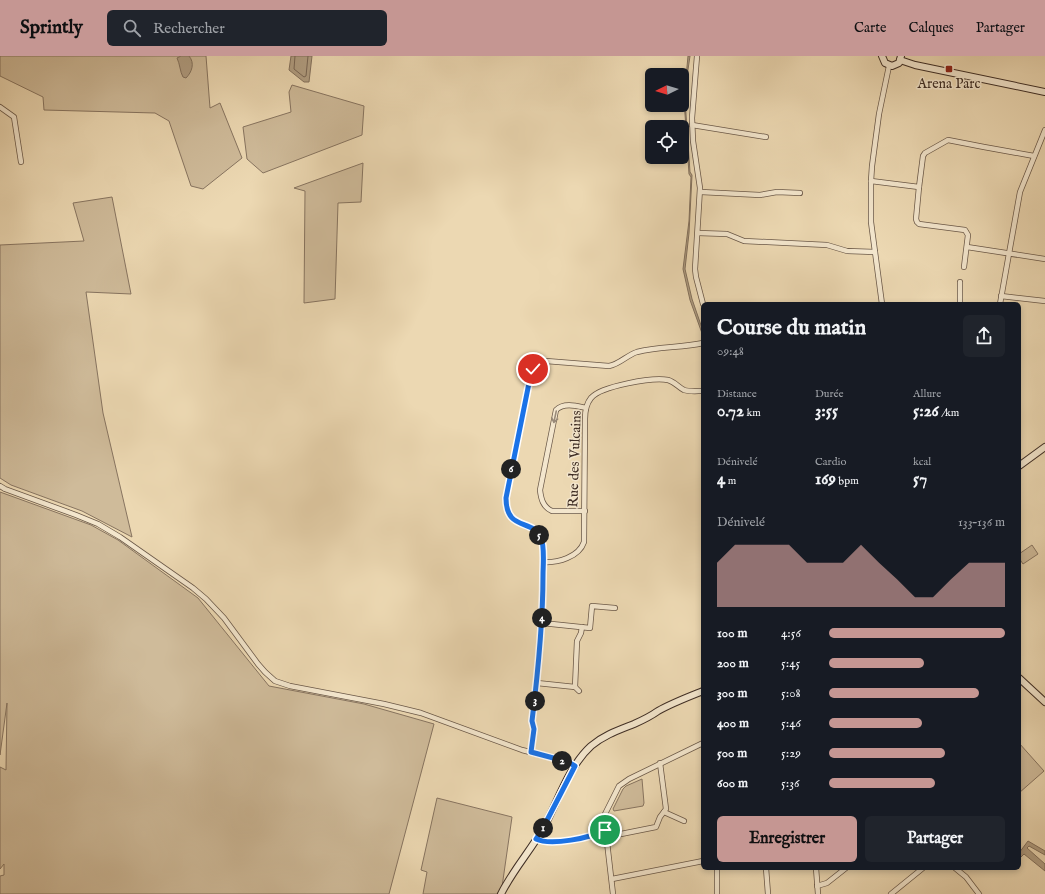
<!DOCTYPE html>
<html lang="fr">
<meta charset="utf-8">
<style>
body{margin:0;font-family:"IM FELL English",serif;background:#20242c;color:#f1f3f6;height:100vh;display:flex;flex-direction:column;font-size:15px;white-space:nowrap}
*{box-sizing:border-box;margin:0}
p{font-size:13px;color:#9ea1a6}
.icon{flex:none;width:22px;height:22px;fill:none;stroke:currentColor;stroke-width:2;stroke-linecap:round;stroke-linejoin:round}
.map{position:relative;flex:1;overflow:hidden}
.side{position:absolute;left:701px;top:246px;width:320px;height:568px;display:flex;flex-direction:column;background:#171b24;border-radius:6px;box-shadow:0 2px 6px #0003}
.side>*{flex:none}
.needle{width:26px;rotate:265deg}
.tools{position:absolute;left:645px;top:12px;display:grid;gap:8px}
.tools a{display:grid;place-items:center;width:44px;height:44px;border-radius:6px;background:#171b24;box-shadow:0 2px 6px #0003;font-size:20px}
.pin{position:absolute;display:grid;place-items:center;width:34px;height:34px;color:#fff;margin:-17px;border:2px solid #fff;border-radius:50%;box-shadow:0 1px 4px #0007}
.km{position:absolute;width:20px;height:20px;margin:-10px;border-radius:50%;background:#222;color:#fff;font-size:11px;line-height:20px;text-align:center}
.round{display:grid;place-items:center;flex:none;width:42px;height:42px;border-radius:6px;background:#20242c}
.overview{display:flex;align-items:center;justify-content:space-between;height:68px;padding:0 16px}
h1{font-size:22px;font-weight:700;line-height:30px}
.stats{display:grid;grid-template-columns:repeat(3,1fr);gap:6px;height:68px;padding:4px 16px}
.stats div{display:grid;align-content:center}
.stats b{font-size:17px;font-weight:700}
.stats small{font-size:11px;font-weight:400}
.stats p{font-size:11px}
.chart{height:112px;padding:8px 16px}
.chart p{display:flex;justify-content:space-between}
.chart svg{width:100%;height:72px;margin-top:4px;fill:#c59692;opacity:.7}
.action{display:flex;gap:8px;margin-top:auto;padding:8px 16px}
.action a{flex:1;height:46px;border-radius:6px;background:#c59692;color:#111;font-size:16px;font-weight:700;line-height:46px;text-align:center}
.action a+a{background:#20242c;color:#f1f3f6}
ul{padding:0 16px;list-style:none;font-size:13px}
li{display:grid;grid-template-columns:64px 48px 1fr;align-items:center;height:30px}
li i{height:10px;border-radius:5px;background:#c59692}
header{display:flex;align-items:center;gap:24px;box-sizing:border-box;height:56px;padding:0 20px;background:#c59692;color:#111}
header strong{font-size:19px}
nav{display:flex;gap:22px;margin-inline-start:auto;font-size:14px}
.search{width:280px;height:36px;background:#20242c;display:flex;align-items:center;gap:10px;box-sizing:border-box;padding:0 14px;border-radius:6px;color:#9ea1a6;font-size:15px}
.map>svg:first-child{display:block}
</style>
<header>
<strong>Sprintly</strong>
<div class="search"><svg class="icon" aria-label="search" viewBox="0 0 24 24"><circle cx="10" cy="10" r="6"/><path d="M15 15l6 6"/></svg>Rechercher</div>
<nav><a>Carte</a><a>Calques</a><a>Partager</a></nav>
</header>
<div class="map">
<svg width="1045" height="838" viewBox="0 0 1045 838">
<rect width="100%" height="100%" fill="#ecd8b2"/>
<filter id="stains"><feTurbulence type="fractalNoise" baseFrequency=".005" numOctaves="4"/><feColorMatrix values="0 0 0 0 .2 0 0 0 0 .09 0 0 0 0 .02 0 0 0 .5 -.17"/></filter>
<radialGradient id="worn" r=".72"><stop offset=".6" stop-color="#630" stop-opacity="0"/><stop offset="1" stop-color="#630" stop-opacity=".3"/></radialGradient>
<g fill="#cfbb9a" stroke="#877460">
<path d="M0,0H206L210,52L220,47L242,102L203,133L191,130L169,65L155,57L44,54L43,41L0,20Z"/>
<path d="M292,29L364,50L362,79L263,117L247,103L243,71L291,56L289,36Z"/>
<path d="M363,107L361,146L338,147L335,243L304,247L305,135L294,132Z"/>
<path d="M112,141L131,238L86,236L103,357L132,481L82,455L11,429L0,422V189L84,185L73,147Z"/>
<path d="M0,436L91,469L118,484L198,542L269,630L364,648L434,668L389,838H0V820L4,819V808L0,813V711L6,714L7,647L0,699Z"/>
<path d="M1032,489L1038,498L1023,508L1019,502V498Z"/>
<path d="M1019,687L1044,715L1019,737Z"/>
<path d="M642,723L644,747L643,750L614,755L613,753L623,733L626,730Z"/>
<path d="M437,742L512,761L502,831L497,838H423L427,816L421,814Z"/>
</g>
<g fill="#b19e82" stroke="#83715d">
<path d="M181,0H189C195,7 192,16 186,22L183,21C180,16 180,8 177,2Z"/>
<path d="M291,0H312L309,26H304L289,14Z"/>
<path d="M688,0H690L685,34V44L690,116L692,119L689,177L685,213L692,243L703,275V280L690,244L683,213L689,165L691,121L689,118L684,43Z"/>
<path d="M1028,785L1045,795V799L1029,790L1027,792L1045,808V815L1024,798L1019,803V797Z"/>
</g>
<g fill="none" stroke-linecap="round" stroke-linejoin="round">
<path stroke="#786654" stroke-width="1" d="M295,0L294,13L304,21L306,20L308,0"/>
<g stroke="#6a5848" stroke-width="6">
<g id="street">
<path d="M697,0L692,62L693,85L700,132L695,213L696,221L703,248"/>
<path d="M0,51L14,61L21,106"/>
<path d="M692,69L766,81"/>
<path d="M871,125L919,131L923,100L925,97L948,84L984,91L1034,100"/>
<path d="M919,131L916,163L917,166L919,168L965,174L968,179L964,211"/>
<path d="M701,136L760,139L777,136L800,137"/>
<path d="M698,177L727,178L744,185L827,189L847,195L875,196"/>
<path d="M967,191L1045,203"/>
<path d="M960,226V248"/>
<path d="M1001,240L1045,245"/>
<path d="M882,248L871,166V125L872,110L879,58L889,10"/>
<path d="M1000,248L1020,136L1045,74"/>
<path d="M0,430L5,433L76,459L98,468L120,481L193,532L206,543L224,562L258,608L265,616L275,625L290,630L384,648L421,657L522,694L568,706L575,710"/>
<path d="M585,455H552C543,451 541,443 540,434L556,354C564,346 577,350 586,352"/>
<path d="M543,506C558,507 579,501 584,486L585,363C585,356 586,348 591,342C601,330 653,321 668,324C675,326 678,331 684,334C690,336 697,335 703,335"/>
<path d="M542,567L590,572L592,550L615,552"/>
<path d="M537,627L575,631L579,635"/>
<path d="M575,631L577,585L581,577L582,571"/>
<path d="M531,696L534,673L532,665C538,617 542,570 543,522C543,512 545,490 541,482C533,462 506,476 506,442L531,319C534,311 538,307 546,305L609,310C620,308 627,299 637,296C659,290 681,292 703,287"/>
<path d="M664,756L684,765"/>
<path d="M606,781L656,771L660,761L666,753L660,707"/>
<path d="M536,783C551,790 591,782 605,774"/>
<path d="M766,812L768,838"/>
<path d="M816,812L818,838"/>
<path d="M955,812L966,821L979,838"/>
<path d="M612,823L703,805"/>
<path d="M817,830L827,827L846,812"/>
<path d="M613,838L604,760L619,730L629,723L703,687"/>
<path d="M717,838V812"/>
<path d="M891,838L923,812"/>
</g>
</g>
<g stroke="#3f2e25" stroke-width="8">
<g id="secondary">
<path d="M882,0L885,7L892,10L899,7L901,0"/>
<path d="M900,4L915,9L1045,36"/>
<path d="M1019,410L1045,391"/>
<path d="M1019,622L1045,646"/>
<path d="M501,838C513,814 531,794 544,771C558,745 569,710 591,690C604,679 619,674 634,668C643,664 651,660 658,655C672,647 688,641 703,635"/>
</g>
</g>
<use href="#street" stroke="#f3e6cd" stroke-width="4.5"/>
<use href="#secondary" stroke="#f3e6cd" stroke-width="6"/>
</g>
<defs><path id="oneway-shaft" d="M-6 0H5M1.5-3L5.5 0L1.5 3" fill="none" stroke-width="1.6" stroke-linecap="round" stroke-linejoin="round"/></defs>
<use stroke="#998a79" href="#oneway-shaft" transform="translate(555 361) rotate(102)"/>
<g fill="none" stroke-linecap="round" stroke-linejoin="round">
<g stroke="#fff" stroke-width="8">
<path id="route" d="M533,313L529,327L506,442C506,476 533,462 541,482C545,491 543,509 543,519C543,568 538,616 532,665L534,673L531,696L568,706L575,710L543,772L536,783C551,790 591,782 605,774"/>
</g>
<use href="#route" stroke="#1a73e8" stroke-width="5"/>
</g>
<rect fill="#8f2418" stroke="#f3e6cd" stroke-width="1.5" x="945" y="9" width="8" height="8" rx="2"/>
<g text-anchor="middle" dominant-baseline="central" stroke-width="3" stroke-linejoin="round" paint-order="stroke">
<g font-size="14" fill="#3f2e25" stroke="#f3e6cd">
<text x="949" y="28">Arena Parc</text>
</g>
<g font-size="14" fill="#3f2e25" stroke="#f3e6cd">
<text transform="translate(575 403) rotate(-88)">Rue des Vulcains</text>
</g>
</g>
<rect width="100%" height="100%" filter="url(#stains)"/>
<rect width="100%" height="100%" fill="url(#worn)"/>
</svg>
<div class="tools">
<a><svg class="needle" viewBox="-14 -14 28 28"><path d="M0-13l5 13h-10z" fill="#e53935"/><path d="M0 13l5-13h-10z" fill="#9ea1a6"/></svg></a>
<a><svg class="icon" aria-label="locate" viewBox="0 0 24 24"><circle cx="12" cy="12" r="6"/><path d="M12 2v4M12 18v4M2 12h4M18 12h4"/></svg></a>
</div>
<div class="pin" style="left:605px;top:774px;background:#1e9e55"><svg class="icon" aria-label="arrive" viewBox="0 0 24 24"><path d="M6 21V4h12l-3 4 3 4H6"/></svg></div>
<div class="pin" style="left:533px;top:313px;background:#d93025"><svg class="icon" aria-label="check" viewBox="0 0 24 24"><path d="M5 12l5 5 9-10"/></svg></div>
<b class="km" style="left:543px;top:772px">1</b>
<b class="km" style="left:562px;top:705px">2</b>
<b class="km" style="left:535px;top:645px">3</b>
<b class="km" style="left:542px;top:562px">4</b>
<b class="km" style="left:539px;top:479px">5</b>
<b class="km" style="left:511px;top:413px">6</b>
<section class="side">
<div class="overview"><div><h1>Course du matin</h1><p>09:48</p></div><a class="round"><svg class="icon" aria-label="share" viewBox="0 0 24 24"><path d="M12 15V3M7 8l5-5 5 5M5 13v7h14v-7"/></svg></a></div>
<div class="stats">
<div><p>Distance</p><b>0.72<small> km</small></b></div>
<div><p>Durée</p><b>3:55</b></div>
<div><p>Allure</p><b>5:26<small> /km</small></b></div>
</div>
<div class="stats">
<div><p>Dénivelé</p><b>4<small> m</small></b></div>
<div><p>Cardio</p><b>169<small> bpm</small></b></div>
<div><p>kcal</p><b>57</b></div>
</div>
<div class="chart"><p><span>Dénivelé</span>133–136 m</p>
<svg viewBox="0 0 160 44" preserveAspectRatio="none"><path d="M0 44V17L10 6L20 6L30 6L40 6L50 17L60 17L70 17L80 6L90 17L100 27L110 38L120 38L130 27L140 17L150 17L160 17V44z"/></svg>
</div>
<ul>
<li><b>100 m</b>4:56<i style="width:100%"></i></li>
<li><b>200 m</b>5:45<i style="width:54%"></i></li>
<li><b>300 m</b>5:08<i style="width:85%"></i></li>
<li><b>400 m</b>5:46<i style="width:53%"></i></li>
<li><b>500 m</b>5:29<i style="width:66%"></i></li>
<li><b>600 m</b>5:36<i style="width:60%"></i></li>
</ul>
<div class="action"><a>Enregistrer</a><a>Partager</a></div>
</section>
</div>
